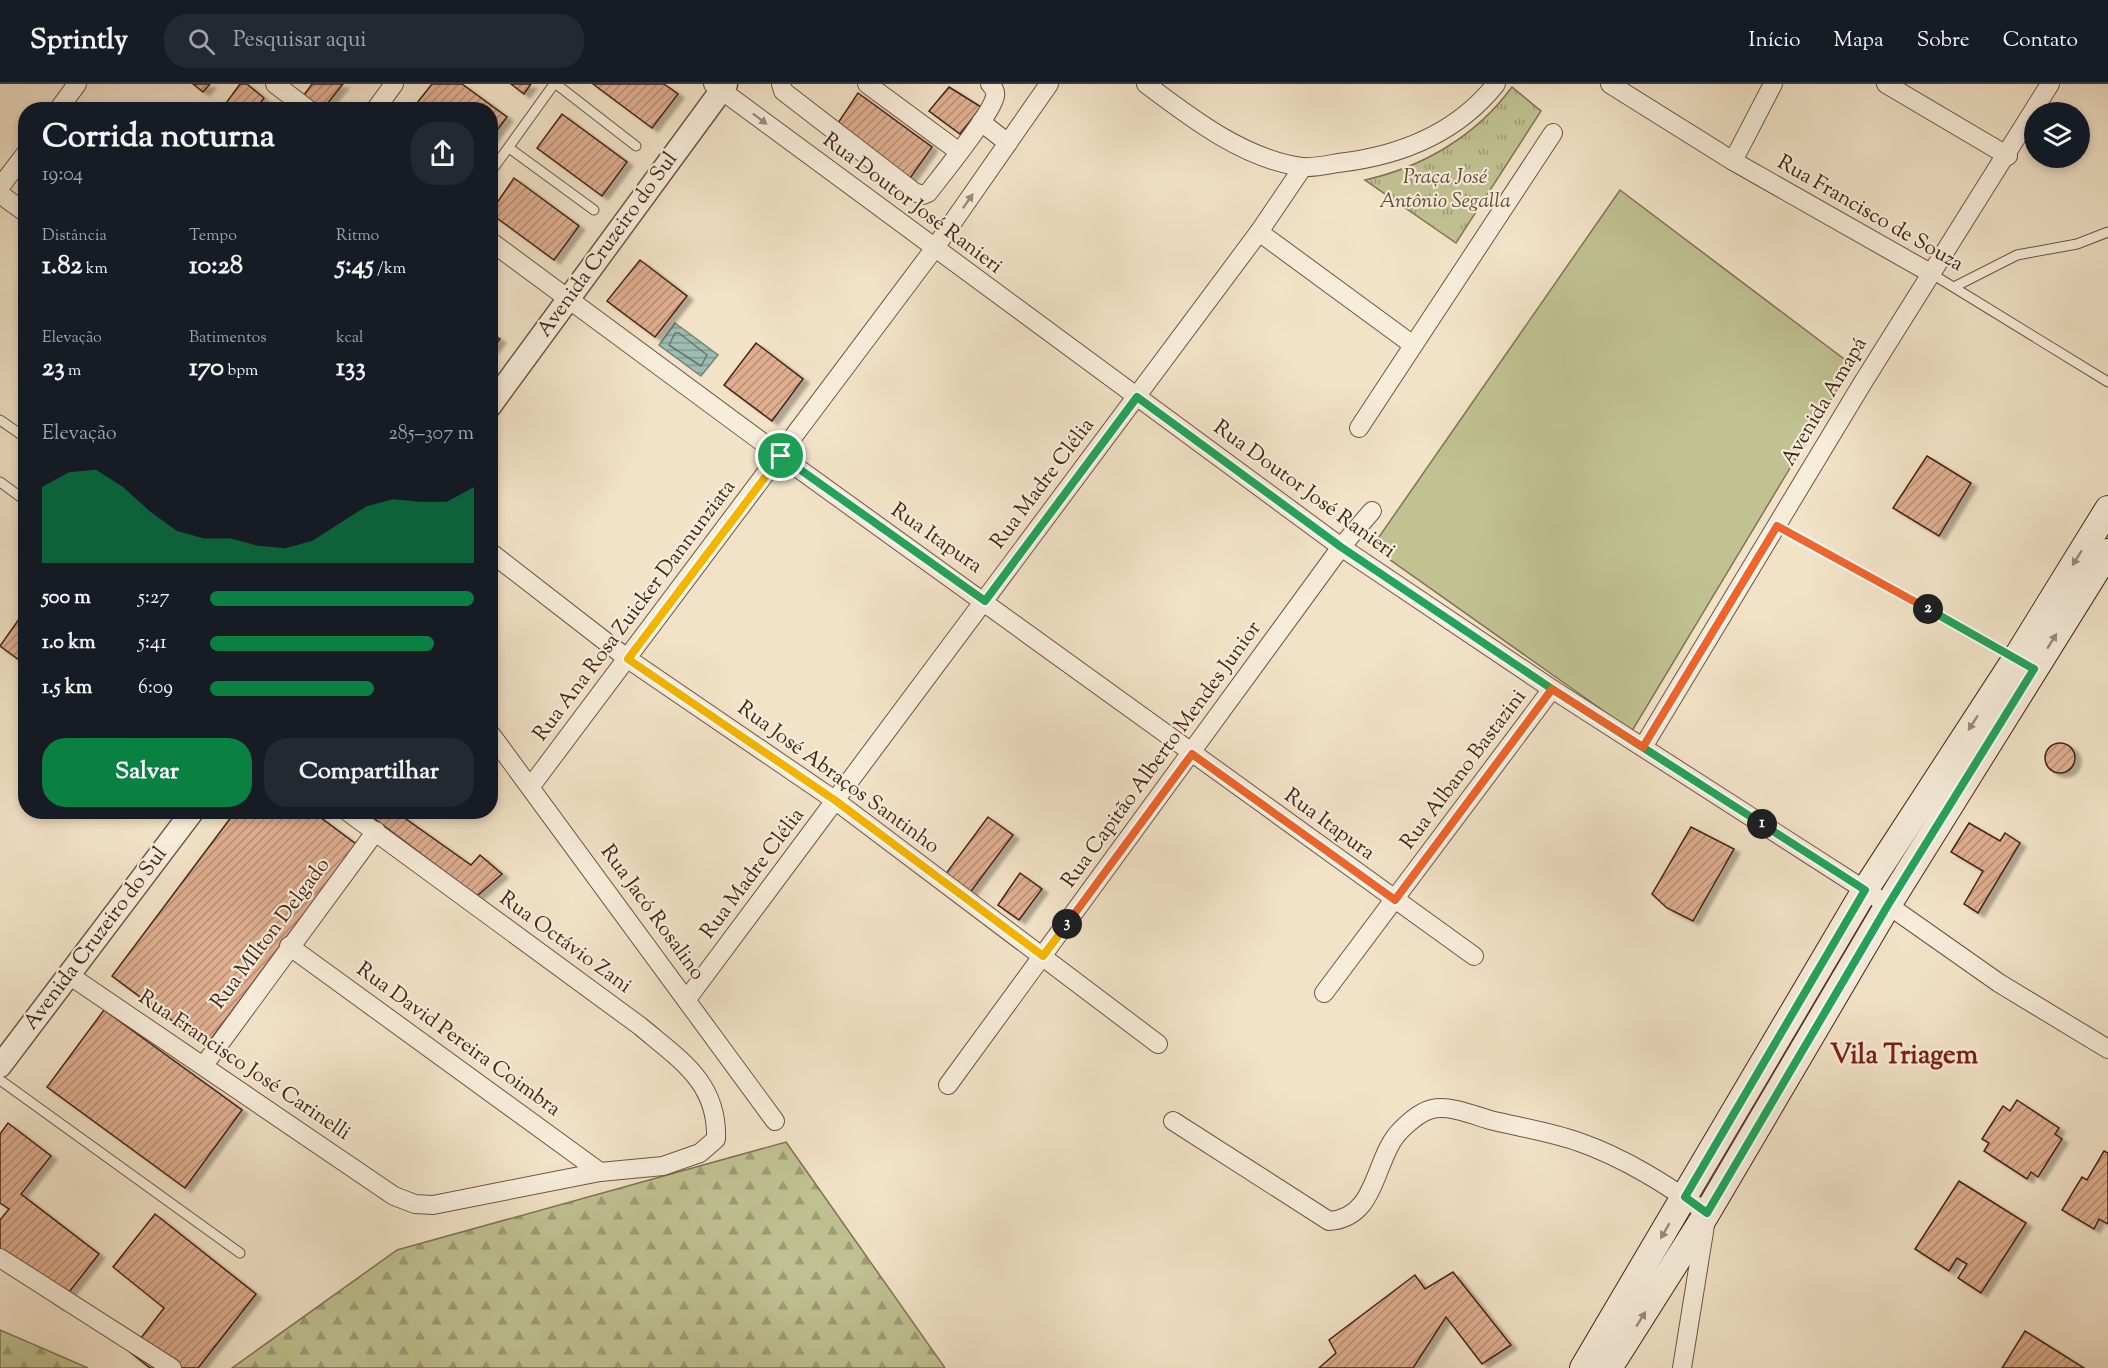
<!DOCTYPE html>
<html lang="pt">
<meta charset="utf-8">
<style>
body{margin:0;font-family:"Sorts Mill Goudy",serif;background:#242831;color:#f1f3f6;height:100vh;display:flex;flex-direction:column;font-size:22px;white-space:nowrap}
*{box-sizing:border-box;margin:0}
p{font-size:20px;color:#9ea1a6}
.icon{flex:none;width:33px;height:33px;fill:none;stroke:currentColor;stroke-width:2;stroke-linecap:round;stroke-linejoin:round}
.map{position:relative;flex:1;overflow:hidden}
.panel{position:absolute;left:18px;top:18px;width:480px;height:717px;display:flex;flex-direction:column;background:#171b24;border-radius:24px;box-shadow:0 3px 9px #0003}
.panel>*{flex:none}
.tools{position:absolute;left:2024px;top:18px;display:grid;gap:12px}
.tools a{display:grid;place-items:center;width:66px;height:66px;border-radius:50%;background:#171b24;box-shadow:0 3px 9px #0003;font-size:30px}
.pin{position:absolute;display:grid;place-items:center;width:51px;height:51px;color:#fff;margin:-26px;border:3px solid #fff;border-radius:50%;box-shadow:0 2px 6px #0007}
.km{position:absolute;width:30px;height:30px;margin:-15px;border-radius:50%;background:#222;color:#fff;font-size:16px;line-height:30px;text-align:center}
.round{display:grid;place-items:center;flex:none;width:63px;height:63px;border-radius:24px;background:#242831}
.overview{display:flex;align-items:center;justify-content:space-between;height:102px;padding:0 24px}
h1{font-size:33px;font-weight:800;line-height:45px}
.figures{display:grid;grid-template-columns:repeat(3,1fr);gap:9px;height:102px;padding:6px 24px}
.figures div{display:grid;align-content:center}
.figures b{font-size:26px;font-weight:800}
.figures small{font-size:16px;font-weight:400}
.figures p{font-size:16px}
.chart{height:168px;padding:12px 24px}
.chart p{display:flex;justify-content:space-between}
.chart svg{width:100%;height:108px;margin-top:6px;fill:#0b8043;opacity:.7}
.button{display:flex;gap:12px;margin-top:auto;padding:12px 24px}
.button a{flex:1;height:69px;border-radius:24px;background:#0b8043;color:#fff;font-size:24px;font-weight:800;line-height:69px;text-align:center}
.button a+a{background:#242831;color:#f1f3f6}
ul{padding:0 24px;list-style:none;font-size:20px}
li{display:grid;grid-template-columns:96px 72px 1fr;align-items:center;height:45px}
li i{height:15px;border-radius:8px;background:#0b8043}
header{display:flex;align-items:center;gap:36px;box-sizing:border-box;height:84px;padding:0 30px;background:#171b24;border-bottom:2px solid #363941}
header strong{font-size:28px}
nav{display:flex;gap:33px;margin-inline-start:auto;font-size:21px}
.search{width:420px;height:54px;background:#242831;display:flex;align-items:center;gap:15px;box-sizing:border-box;padding:0 21px;border-radius:24px;color:#9ea1a6;font-size:22px}
.map>svg:first-child{display:block}
</style>
<header>
<strong>Sprintly</strong>
<div class="search"><svg class="icon" aria-label="search" viewBox="0 0 24 24"><circle cx="10" cy="10" r="6"/><path d="M15 15l6 6"/></svg>Pesquisar aqui</div>
<nav><a>Início</a><a>Mapa</a><a>Sobre</a><a>Contato</a></nav>
</header>
<div class="map">
<svg width="2108" height="1284" viewBox="0 0 2108 1284">
<defs>
<pattern id="forest-firs" width="22" height="20" patternUnits="userSpaceOnUse" patternTransform="scale(1.5)"><rect width="22" height="20" fill="#c0c292"/><path d="M5 1l3.5 6h-7zM16 11l3.5 6h-7z" fill="#9e9d76"/></pattern>
<pattern id="park-tufts" width="24" height="20" patternUnits="userSpaceOnUse" patternTransform="scale(1.5)"><rect width="24" height="20" fill="#c0c292"/><path d="M3 7l-1-3M5 7V3M7 7l1-3M15 17l-1-3M17 17v-4M19 17l1-3" fill="none" stroke="#9e9d76"/></pattern>
<pattern id="water-rules" width="6" height="5" patternUnits="userSpaceOnUse" patternTransform="scale(1.5)"><rect width="6" height="5" fill="#9bbeb4"/><path d="M0 2.5h6" fill="none" stroke="#809a91"/></pattern>
<pattern id="building-hatch" width="6" height="6" patternUnits="userSpaceOnUse" patternTransform="scale(1.5)"><rect width="6" height="6" fill="#dfaf90"/><path d="M-1 1l2-2M0 6l6-6M5 7l2-2" fill="none" stroke="#b78e75"/></pattern>
<filter id="shadow"><feDropShadow dx="6" dy="4" stdDeviation="1.5" flood-color="#0004"/></filter>
</defs>
<rect width="100%" height="100%" fill="#f2e3c8"/>
<filter id="stains"><feTurbulence type="fractalNoise" baseFrequency=".00333" numOctaves="4"/><feColorMatrix values="0 0 0 0 .2 0 0 0 0 .09 0 0 0 0 .02 0 0 0 .5 -.17"/></filter>
<radialGradient id="worn" r=".72"><stop offset=".6" stop-color="#630" stop-opacity="0"/><stop offset="1" stop-color="#630" stop-opacity=".3"/></radialGradient>
<path fill="#c0c292" stroke="#827354" stroke-width="1.5" d="M1620,106L1852,281L1632,647L1372,463Z"/>
<g fill="url(#forest-firs)" stroke="#827354" stroke-width="1.5">
<path d="M786,1058L945,1284H232L397,1166Z"/>
<path d="M0,1246L88,1284H0Z"/>
</g>
<path fill="url(#park-tufts)" stroke="#827354" stroke-width="1.5" d="M1512,3L1541,27L1456,159L1365,96C1423,83 1476,52 1512,3Z"/>
<path fill="url(#water-rules)" stroke="#798075" stroke-width="1.5" d="M675,239L718,271L701,292L659,261Z"/>
<g fill="none" stroke-linecap="round" stroke-linejoin="round">
<path stroke="#707166" stroke-width="1.5" d="M675,249H679L707,271L701,282L669,261Z"/>
</g>
<g fill="url(#building-hatch)" stroke="#452417" stroke-width="1.5" filter="url(#shadow)">
<path d="M193,0H210L203,8Z"/>
<path d="M240,0H247L264,14L255,26H221Z"/>
<path d="M312,0H343L323,25L304,11Z"/>
<path d="M432,0H462L507,33L490,56V26H425L417,19Z"/>
<path d="M511,0H531L524,10Z"/>
<path d="M593,0H664L678,10L652,44Z"/>
<path d="M949,3L981,23L960,50L929,27Z"/>
<path d="M858,9L932,63L908,97L836,42Z"/>
<path d="M562,30L627,78L602,112L537,64Z"/>
<path d="M514,94L579,142L554,176L490,129Z"/>
<path d="M640,176L687,212L655,253L607,217Z"/>
<path d="M490,249L500,255L490,268Z"/>
<path d="M756,259L803,295L772,337L724,301Z"/>
<path d="M1927,372L1971,399L1939,452L1893,424Z"/>
<path d="M26,525V581L0,562Z"/>
<circle cx="2060" cy="674" r="15"/>
<path d="M235,728H313L356,760L206,962L112,892Z"/>
<path d="M368,728H396L471,781L480,771L502,790L477,812L367,729Z"/>
<path d="M988,733L1013,751L966,814L942,795Z"/>
<path d="M1969,739L2000,757L2005,749L2020,759L1978,829L1964,820L1983,787L1951,768Z"/>
<path d="M1691,743L1734,765L1693,837L1667,824L1652,810Z"/>
<path d="M1020,789L1042,805L1019,836L998,821Z"/>
<path d="M104,926L242,1026L185,1104L47,1003Z"/>
<path d="M2017,1016L2059,1044L2055,1050L2062,1055L2038,1093L2031,1088L2027,1095L1984,1067L1989,1059L1982,1055L2003,1022L2010,1027Z"/>
<path d="M8,1039L51,1072L21,1110L99,1170L58,1222L0,1176V1136L9,1125L0,1119V1050Z"/>
<path d="M2104,1067L2108,1069V1140L2099,1135L2094,1145L2062,1126L2082,1093L2087,1096Z"/>
<path d="M1959,1097L2026,1139L1981,1209L1958,1194L1967,1180L1957,1174L1949,1187L1915,1165Z"/>
<path d="M155,1130L256,1210L198,1284H150L130,1268L164,1224L113,1183Z"/>
<path d="M1453,1188L1511,1261L1482,1280L1446,1233L1413,1284H1319L1336,1269L1329,1256L1415,1191L1425,1205Z"/>
<path d="M2025,1247L2084,1284H2002Z"/>
</g>
<g fill="none" stroke-linecap="round" stroke-linejoin="round">
<g stroke="#705443" stroke-width="11">
<g id="service">
<path d="M556,0L636,62"/>
<path d="M509,64L594,126"/>
<path d="M490,89L554,0"/>
<path d="M1932,190L2108,298"/>
<path d="M1954,203L2017,171L2077,160L2108,148"/>
<path d="M0,336L26,354"/>
<path d="M0,398L26,417"/>
<path d="M1777,442L2014,573"/>
<path d="M0,996L240,1169"/>
</g>
</g>
<g stroke="#705443" stroke-width="20">
<g id="minor">
<path d="M275,0L309,26"/>
<path d="M713,0L1341,463L1552,605L1888,821L1999,899L2108,965"/>
<path d="M781,0L783,7L914,108L923,111L928,109C941,92 993,28 995,12C996,7 993,3 990,0"/>
<path d="M867,0L958,67"/>
<path d="M1146,0C1191,34 1244,75 1302,83C1313,84 1327,81 1338,79C1400,72 1457,49 1496,0"/>
<path d="M1610,0L1733,77L1932,190"/>
<path d="M1886,0L2008,72"/>
<path d="M58,26L77,0"/>
<path d="M375,26L394,0"/>
<path d="M981,38L1008,59"/>
<path d="M1733,77L1773,0"/>
<path d="M0,103L26,69"/>
<path d="M0,110L26,129"/>
<path d="M1259,148L1413,261"/>
<path d="M490,157L781,372L1474,872"/>
<path d="M1359,344L1553,49"/>
<path d="M490,468L628,575L836,717L1158,960"/>
<path d="M490,649L775,1037"/>
<path d="M1643,663L1862,300L2050,0"/>
<path d="M531,702L934,165L1049,0"/>
<path d="M289,862L600,1088"/>
<path d="M69,891L394,1112L415,1120L433,1121L600,1088L663,1082L700,1069L716,1055C718,998 679,975 640,942L348,728"/>
<path d="M1324,909L1552,605"/>
<path d="M687,915L1259,148L1303,83"/>
<path d="M204,981L376,747"/>
<path d="M948,1001L1341,463L1372,427"/>
<path d="M1173,1037L1329,1137C1379,1134 1373,1072 1402,1045C1410,1037 1420,1028 1432,1025C1450,1021 1473,1031 1490,1036C1519,1043 1550,1048 1579,1058C1625,1074 1667,1101 1707,1129L1682,1284"/>
<path d="M0,1174L172,1284"/>
</g>
</g>
<g stroke="#705443" stroke-width="25">
<g id="tertiary">
<path d="M490,322L726,0"/>
<path d="M0,982L192,728"/>
</g>
</g>
<g stroke="#452417" stroke-width="28">
<g id="secondary">
<path d="M1583,1284L1865,806L2016,574L2108,425"/>
<path d="M1609,1284L1707,1129L1888,821L2108,468"/>
</g>
</g>
<use href="#service" stroke="#f7eddb" stroke-width="9"/>
<use href="#minor" stroke="#f7eddb" stroke-width="18"/>
<use href="#tertiary" stroke="#f7eddb" stroke-width="22"/>
<use href="#secondary" stroke="#f7eddb" stroke-width="26"/>
</g>
<defs><path id="oneway-solid" d="M-6-.8H1V-3.2L6.5 0L1 3.2V.8H-6Z" transform="scale(1.5)"/></defs>
<g fill="#9e8879">
<use href="#oneway-solid" transform="translate(760 35) rotate(37)"/>
<use href="#oneway-solid" transform="translate(968 117) rotate(-55)"/>
<use href="#oneway-solid" transform="translate(2077 474) rotate(122)"/>
<use href="#oneway-solid" transform="translate(2052 557) rotate(-58)"/>
<use href="#oneway-solid" transform="translate(1973 639) rotate(123)"/>
<use href="#oneway-solid" transform="translate(1665 1147) rotate(120)"/>
<use href="#oneway-solid" transform="translate(1641 1235) rotate(-58)"/>
</g>
<g fill="none" stroke-linecap="round" stroke-linejoin="round">
<g stroke="#fff" stroke-width="12">
<path id="split-1" d="M781,372L985,517L1137,313L1341,463L1552,605L1762,740"/>
</g>
<g stroke="#fff" stroke-width="12">
<path id="split-2" d="M1762,740L1865,806L1685,1113L1707,1129L1888,821L2034,585L1928,525"/>
</g>
<g stroke="#fff" stroke-width="12">
<path id="split-3" d="M1067,840L1192,670L1395,816L1552,605L1643,663L1777,442L1928,525"/>
</g>
<g stroke="#fff" stroke-width="12">
<path id="split-4" d="M781,372L628,575L836,717L1043,872L1067,840"/>
</g>
<use href="#split-1" stroke="#22a559" stroke-width="8"/>
<use href="#split-2" stroke="#22a559" stroke-width="8"/>
<use href="#split-3" stroke="#f0652b" stroke-width="8"/>
<use href="#split-4" stroke="#f5b400" stroke-width="8"/>
</g>
<g text-anchor="middle" dominant-baseline="central" stroke-width="4.5" stroke-linejoin="round" paint-order="stroke">
<g font-size="21" font-style="italic" fill="#644c36" stroke="#f7eddb">
<text x="1445" y="94">Praça José<tspan x="1445" dy="24">Antônio Segalla</tspan></text>
</g>
<g font-size="21" fill="#452417" stroke="#f7eddb">
<text transform="translate(912 120) rotate(37)">Rua Doutor José Ranieri</text>
<text transform="translate(1870 130) rotate(30)">Rua Francisco de Souza</text>
<text transform="translate(608 161) rotate(-54)">Avenida Cruzeiro do Sul</text>
<text transform="translate(1825 318) rotate(-59)">Avenida Amapá</text>
<text transform="translate(1043 400) rotate(-53)">Rua Madre Clélia</text>
<text transform="translate(1304 406) rotate(36)">Rua Doutor José Ranieri</text>
<text transform="translate(936 455) rotate(35)">Rua Itapura</text>
<text transform="translate(635 527) rotate(-53)">Rua Ana Rosa Zuicker Dannunziata</text>
<text transform="translate(1162 671) rotate(-54)">Rua Capitão Alberto Mendes Junior</text>
<text transform="translate(1464 686) rotate(-53)">Rua Albano Bastazini</text>
<text transform="translate(838 694) rotate(36)">Rua José Abraços Santinho</text>
<text transform="translate(1329 741) rotate(36)">Rua Itapura</text>
<text transform="translate(753 790) rotate(-53)">Rua Madre Clélia</text>
<text transform="translate(652 829) rotate(54)">Rua Jacó Rosalino</text>
<text transform="translate(271 850) rotate(-53)">Rua MIlton Delgado</text>
<text transform="translate(96 855) rotate(-53)">Avenida Cruzeiro do Sul</text>
<text transform="translate(565 859) rotate(36)">Rua Octávio Zani</text>
<text transform="translate(458 956) rotate(36)">Rua David Pereira Coimbra</text>
<text transform="translate(244 982) rotate(34)">Rua Francisco José Carinelli</text>
</g>
<g font-size="27" font-weight="bold" fill="#7a1f14" stroke="#f7eddb">
<text x="1904" y="972">Vila Triagem</text>
</g>
</g>
<rect width="100%" height="100%" filter="url(#stains)"/>
<rect width="100%" height="100%" fill="url(#worn)"/>
</svg>
<div class="tools">
<a><svg class="icon" aria-label="layers" viewBox="0 0 24 24"><path d="M12 4l9 5-9 5-9-5zM3 14l9 5 9-5"/></svg></a>
</div>
<div class="pin" style="left:781px;top:372px;background:#1e9e55"><svg class="icon" aria-label="arrive" viewBox="0 0 24 24"><path d="M6 21V4h12l-3 4 3 4H6"/></svg></div>
<b class="km" style="left:1762px;top:740px">1</b>
<b class="km" style="left:1928px;top:525px">2</b>
<b class="km" style="left:1067px;top:840px">3</b>
<section class="panel">
<div class="overview"><div><h1>Corrida noturna</h1><p>19:04</p></div><a class="round"><svg class="icon" aria-label="share" viewBox="0 0 24 24"><path d="M12 15V3M7 8l5-5 5 5M5 13v7h14v-7"/></svg></a></div>
<div class="figures">
<div><p>Distância</p><b>1.82<small> km</small></b></div>
<div><p>Tempo</p><b>10:28</b></div>
<div><p>Ritmo</p><b>5:45<small> /km</small></b></div>
</div>
<div class="figures">
<div><p>Elevação</p><b>23<small> m</small></b></div>
<div><p>Batimentos</p><b>170<small> bpm</small></b></div>
<div><p>kcal</p><b>133</b></div>
</div>
<div class="chart"><p><span>Elevação</span>285–307 m</p>
<svg viewBox="0 0 160 44" preserveAspectRatio="none"><path d="M0 44V13L10 7L20 6L30 13L40 23L50 31L60 34L70 34L80 37L90 38L100 35L110 28L120 21L130 18L140 19L150 19L160 13V44z"/></svg>
</div>
<ul>
<li><b>500 m</b>5:27<i style="width:100%"></i></li>
<li><b>1.0 km</b>5:41<i style="width:85%"></i></li>
<li><b>1.5 km</b>6:09<i style="width:62%"></i></li>
</ul>
<div class="button"><a>Salvar</a><a>Compartilhar</a></div>
</section>
</div>
